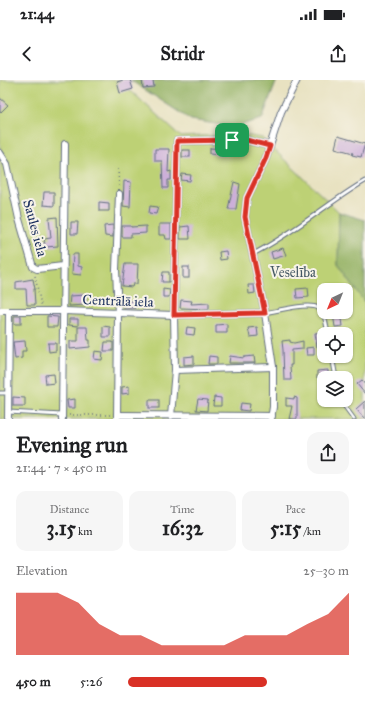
<!DOCTYPE html>
<meta charset="utf-8">
<style>
body{margin:0;font-family:"IM FELL Great Primer",serif;background:#f6f6f6;color:#202124;height:100vh;display:flex;flex-direction:column;font-size:15px;white-space:nowrap}
*{box-sizing:border-box;margin:0}
p{font-size:13px;color:#757577}
.icon{flex:none;width:22px;height:22px;fill:none;stroke:currentColor;stroke-width:2;stroke-linecap:round;stroke-linejoin:round}
.map{position:relative;height:339px;overflow:hidden}
.side{display:flex;flex-direction:column;background:#fff;flex:1}
.side>*{flex:none}
.needle{width:26px;rotate:223deg}
.tools{position:absolute;left:317px;top:203px;display:grid;gap:8px}
.tools a{display:grid;place-items:center;width:36px;height:36px;border-radius:8px;background:#fff;box-shadow:0 1px 3px #0004;font-size:20px}
.pin{position:absolute;display:grid;place-items:center;width:34px;height:34px;color:#fff;margin:-17px;border-radius:8px;box-shadow:0 2px 6px #0006}
.round{display:grid;place-items:center;flex:none;width:42px;height:42px;border-radius:12px;background:#f6f6f6}
.overview{display:flex;align-items:center;justify-content:space-between;height:68px;padding:0 16px}
h1{font-size:22px;font-weight:800;line-height:30px}
.figures{display:grid;grid-template-columns:repeat(3,1fr);gap:6px;height:68px;padding:4px 16px}
.figures div{display:grid;align-content:center;border-radius:10px;background:#f6f6f6;text-align:center}
.figures b{font-size:20px;font-weight:800}
.figures small{font-size:11px;font-weight:400}
.figures p{font-size:11px}
.chart{height:112px;padding:8px 16px}
.chart p{display:flex;justify-content:space-between}
.chart svg{width:100%;height:72px;margin-top:4px;fill:#d93025;opacity:.7}
ul{padding:0 16px;list-style:none;font-size:13px}
li{display:grid;grid-template-columns:64px 48px 1fr;align-items:center;height:30px}
li i{height:10px;border-radius:5px;background:#d93025}
.status{display:flex;justify-content:space-between;align-items:center;height:28px;padding:0 20px;background:#fff;direction:ltr}
.status svg{height:11px;fill:currentColor}
header{display:flex;justify-content:space-between;align-items:center;height:52px;padding:0 16px;background:#fff;font-size:18px;font-weight:800}
.map>svg:first-child{display:block}
</style>
<div class="status"><b>21:44</b><svg viewBox="0 0 49 12"><path d="M0 12V9h3v3zM5 12V6h3v6zM10 12V3h3v9zM15 12V0h3v12zM26 1h20v11H26zM47 4h2v5h-2z"/></svg></div>
<header><svg class="icon" aria-label="back" viewBox="0 0 24 24"><path d="M15 5l-7 7 7 7"/></svg>Stridr<svg class="icon" aria-label="share" viewBox="0 0 24 24"><path d="M12 15V3M7 8l5-5 5 5M5 13v7h14v-7"/></svg></header>
<div class="map">
<svg width="365" height="339" viewBox="0 0 365 339">
<rect width="100%" height="100%" fill="#f7f3e8"/>
<filter id="ink" filterUnits="userSpaceOnUse"><feTurbulence type="fractalNoise" baseFrequency=".025" numOctaves="2"/><feDisplacementMap in="SourceGraphic" scale="8" xChannelSelector="R" yChannelSelector="G"/><feConvolveMatrix kernelMatrix="1 2 1 2 8 2 1 2 1" color-interpolation-filters="sRGB"/></filter>
<filter id="wash" filterUnits="userSpaceOnUse"><feTurbulence type="fractalNoise" baseFrequency=".012" numOctaves="4" result="noise"/><feDisplacementMap in="SourceGraphic" scale="16" xChannelSelector="R" yChannelSelector="G"/><feGaussianBlur stdDeviation="0.9" result="paint"/><feColorMatrix in="noise" values="0 0 0 0 0 0 0 0 0 0 0 0 0 0 0 0 0 1.4 0 .05"/><feComposite in="paint" operator="in"/></filter>
<g filter="url(#wash)">
<rect width="100%" height="100%" fill="#e8e2c1"/>
<path fill="#bdd174" stroke="#6c8069" fill-rule="evenodd" d="M0,0H119L181,57L239,54L262,58L339,132L338,185L365,223V339H0ZM324,210H346V232H324ZM324,254H346V276H324ZM324,298H346V320H324Z"/>
<g fill="#96b366" stroke="#587162">
<path d="M130,0H277L262,39L234,47L191,40Z"/>
<path d="M339,132L365,140V223L338,185Z"/>
</g>
<g id="blocks">
<g fill="#ccafd9">
<path d="M123,0H130L133,9L120,13L117,2Z"/>
<path d="M142,0H153L154,7L143,8Z"/>
<path d="M0,18L8,25L0,33Z"/>
<path d="M338,56L365,64L361,77L352,75L353,73L335,68Z"/>
<path d="M210,68L227,69V75L210,74Z"/>
<path d="M155,69H169L168,92L171,91V100H168V108H163L162,81H155Z"/>
<rect x="182" y="70" width="8" height="7"/>
<path d="M182,94L191,95L190,101L181,100Z"/>
<path d="M124,101L131,102L130,127L123,126Z"/>
<path d="M234,102L240,104L236,129H228Z"/>
<path d="M44,112H54V126L43,125Z"/>
<path d="M99,122L109,123V131H99Z"/>
<path d="M150,126L158,127L156,134L149,133Z"/>
<path d="M57,137L58,166L45,167L44,159L51,158L49,138Z"/>
<path d="M71,142H78L77,154H71Z"/>
<path d="M159,144H171V159H166L165,155H159Z"/>
<path d="M113,145V157L105,156L104,146Z"/>
<path d="M122,146H131V147L146,146V153L131,154V157H122Z"/>
<path d="M189,146L190,159H180V147Z"/>
<path d="M283,168L286,175L273,179L271,172Z"/>
<path d="M226,171L227,179L220,180L219,172Z"/>
<path d="M73,174H78V186L82,187L81,195L72,194Z"/>
<path d="M125,184H138L137,204H133L132,207L122,206Z"/>
<rect x="183" y="187" width="6" height="11"/>
<path d="M163,192H169V202H162Z"/>
<path d="M33,199L35,209H34L35,225H27L26,209H16V202Z"/>
<path d="M248,205H254L255,213L249,214Z"/>
<path d="M308,208L309,217L297,218L296,209Z"/>
<path d="M163,209L170,210L169,217H163Z"/>
<path d="M86,215V225L69,226L70,216Z"/>
<path d="M181,220L192,221L191,224L209,223V229L180,228Z"/>
<rect x="124" y="221" width="11" height="7"/>
<path d="M341,233L343,246L335,247L333,234Z"/>
<rect x="14" y="236" width="7" height="8"/>
<path d="M47,236L58,237L57,247H47Z"/>
<path d="M69,239H78V246L69,245Z"/>
<path d="M227,244V253H216V245Z"/>
<path d="M103,246L110,247V257H103Z"/>
<path d="M78,247H87L88,260H90V267L70,269V261H78Z"/>
<path d="M187,247L195,248L194,255L186,254Z"/>
<path d="M257,247L258,256L250,257L248,248Z"/>
<path d="M324,252V266L317,267L315,253Z"/>
<path d="M290,260V262L294,263L303,261V269L292,270V285H290L291,300H284L283,270L282,261Z"/>
<path d="M25,261L26,271H22V278L15,279L13,262Z"/>
<path d="M105,262H113V271H104Z"/>
<path d="M48,263H56V271L49,272Z"/>
<path d="M314,267V275H307L306,268Z"/>
<path d="M95,271L103,272L102,280L94,279Z"/>
<path d="M194,276V284L184,285V277Z"/>
<path d="M209,276L217,277V284H208Z"/>
<path d="M230,276L244,278V277L254,276L255,283H229Z"/>
<path d="M328,290V297L317,298V291Z"/>
<path d="M54,294L55,303L46,304L45,295Z"/>
<path d="M362,300L365,303V314L357,304Z"/>
<path d="M129,306V313L122,314V307Z"/>
<path d="M13,317L25,318V326H13Z"/>
<path d="M214,317L221,318V326H213Z"/>
<path d="M294,317L297,318V339H289L292,326H286V318L294,319Z"/>
<path d="M75,319V328H68L67,320Z"/>
<path d="M198,319L208,320L207,331L196,330Z"/>
<rect x="149" y="320" width="10" height="8"/>
<path d="M365,321V339L356,329Z"/>
<path d="M241,323L250,324L249,331L240,330Z"/>
</g>
</g>
</g>
<g filter="url(#ink)">
<use href="#blocks" fill-opacity="0" stroke="#636e81" stroke-width="1"/>
<g fill="none" stroke-linecap="round" stroke-linejoin="round">
<g stroke="#636e81" stroke-width="5">
<g id="service">
<path d="M253,174C293,154 326,124 365,101"/>
<path d="M265,233C276,231 309,222 318,228C326,234 326,245 328,254"/>
<path d="M332,276L336,298"/>
<path d="M0,313H8"/>
<path d="M340,320L354,339"/>
<path d="M8,332L62,335"/>
</g>
</g>
<g stroke="#636e81" stroke-width="8">
<g id="minor">
<path d="M0,73L7,84L19,139L33,187L37,189L63,186"/>
<path d="M0,231H64L174,235L265,233"/>
<path d="M175,290L273,287"/>
<path d="M117,335L272,336"/>
<path d="M171,336L175,290L174,235L177,61L246,60L270,66"/>
<path d="M8,339L9,231"/>
<path d="M62,339L65,64"/>
<path d="M117,339L118,234L116,190L119,114"/>
<path d="M271,339L273,327V287L265,233L245,137L247,118L266,78L281,32L297,0"/>
</g>
</g>
<g stroke="#636e81" stroke-width="1.5" stroke-dasharray="1 3" stroke-linecap="butt">
<path d="M118,89L119,108"/>
<path d="M35,196L41,225"/>
<path d="M69,335H111"/>
</g>
<use href="#service" stroke="#fff" stroke-width="3"/>
<use href="#minor" stroke="#fff" stroke-width="6"/>
</g>
</g>
<g fill="none" stroke-linecap="round" stroke-linejoin="round" filter="url(#ink)">
<g stroke="#fff" stroke-width="8">
<path id="route" d="M232,60H246L270,66L266,78L247,118L245,137L265,233L174,235L177,61Z"/>
</g>
<use href="#route" stroke="#d93025" stroke-width="5"/>
</g>
<g text-anchor="middle" dominant-baseline="central" stroke-width="4" stroke-linejoin="round" paint-order="stroke">
<g font-size="14" fill="#1b2f5e" stroke="#f7f3e8">
<text transform="translate(35 148) rotate(75)">Saules iela</text>
<text transform="translate(118 221) rotate(2)">Centrālā iela</text>
</g>
<g font-size="14" fill="#445864" stroke="#f7f3e8">
<text x="293" y="192">Veselība</text>
</g>
</g>
</svg>
<div class="tools">
<a><svg class="needle" viewBox="-14 -14 28 28"><path d="M0-13l5 13h-10z" fill="#e53935"/><path d="M0 13l5-13h-10z" fill="#757577"/></svg></a>
<a><svg class="icon" aria-label="locate" viewBox="0 0 24 24"><circle cx="12" cy="12" r="6"/><path d="M12 2v4M12 18v4M2 12h4M18 12h4"/></svg></a>
<a><svg class="icon" aria-label="layers" viewBox="0 0 24 24"><path d="M12 4l9 5-9 5-9-5zM3 14l9 5 9-5"/></svg></a>
</div>
<div class="pin" style="left:232px;top:60px;background:#1e9e55"><svg class="icon" aria-label="arrive" viewBox="0 0 24 24"><path d="M6 21V4h12l-3 4 3 4H6"/></svg></div>
</div>
<section class="side">
<div class="overview"><div><h1>Evening run</h1><p>21:44 · 7 × 450 m</p></div><a class="round"><svg class="icon" aria-label="share" viewBox="0 0 24 24"><path d="M12 15V3M7 8l5-5 5 5M5 13v7h14v-7"/></svg></a></div>
<div class="figures">
<div><p>Distance</p><b>3.15<small> km</small></b></div>
<div><p>Time</p><b>16:32</b></div>
<div><p>Pace</p><b>5:15<small> /km</small></b></div>
</div>
<div class="chart"><p><span>Elevation</span>25–30 m</p>
<svg viewBox="0 0 160 44" preserveAspectRatio="none"><path d="M0 44V6L10 6L20 6L30 12L40 25L50 32L60 32L70 38L80 38L90 38L100 38L110 32L120 32L130 32L140 25L150 19L160 6V44z"/></svg>
</div>
<ul>
<li><b>450 m</b>5:26<i style="width:63%"></i></li>
</ul>
</section>
